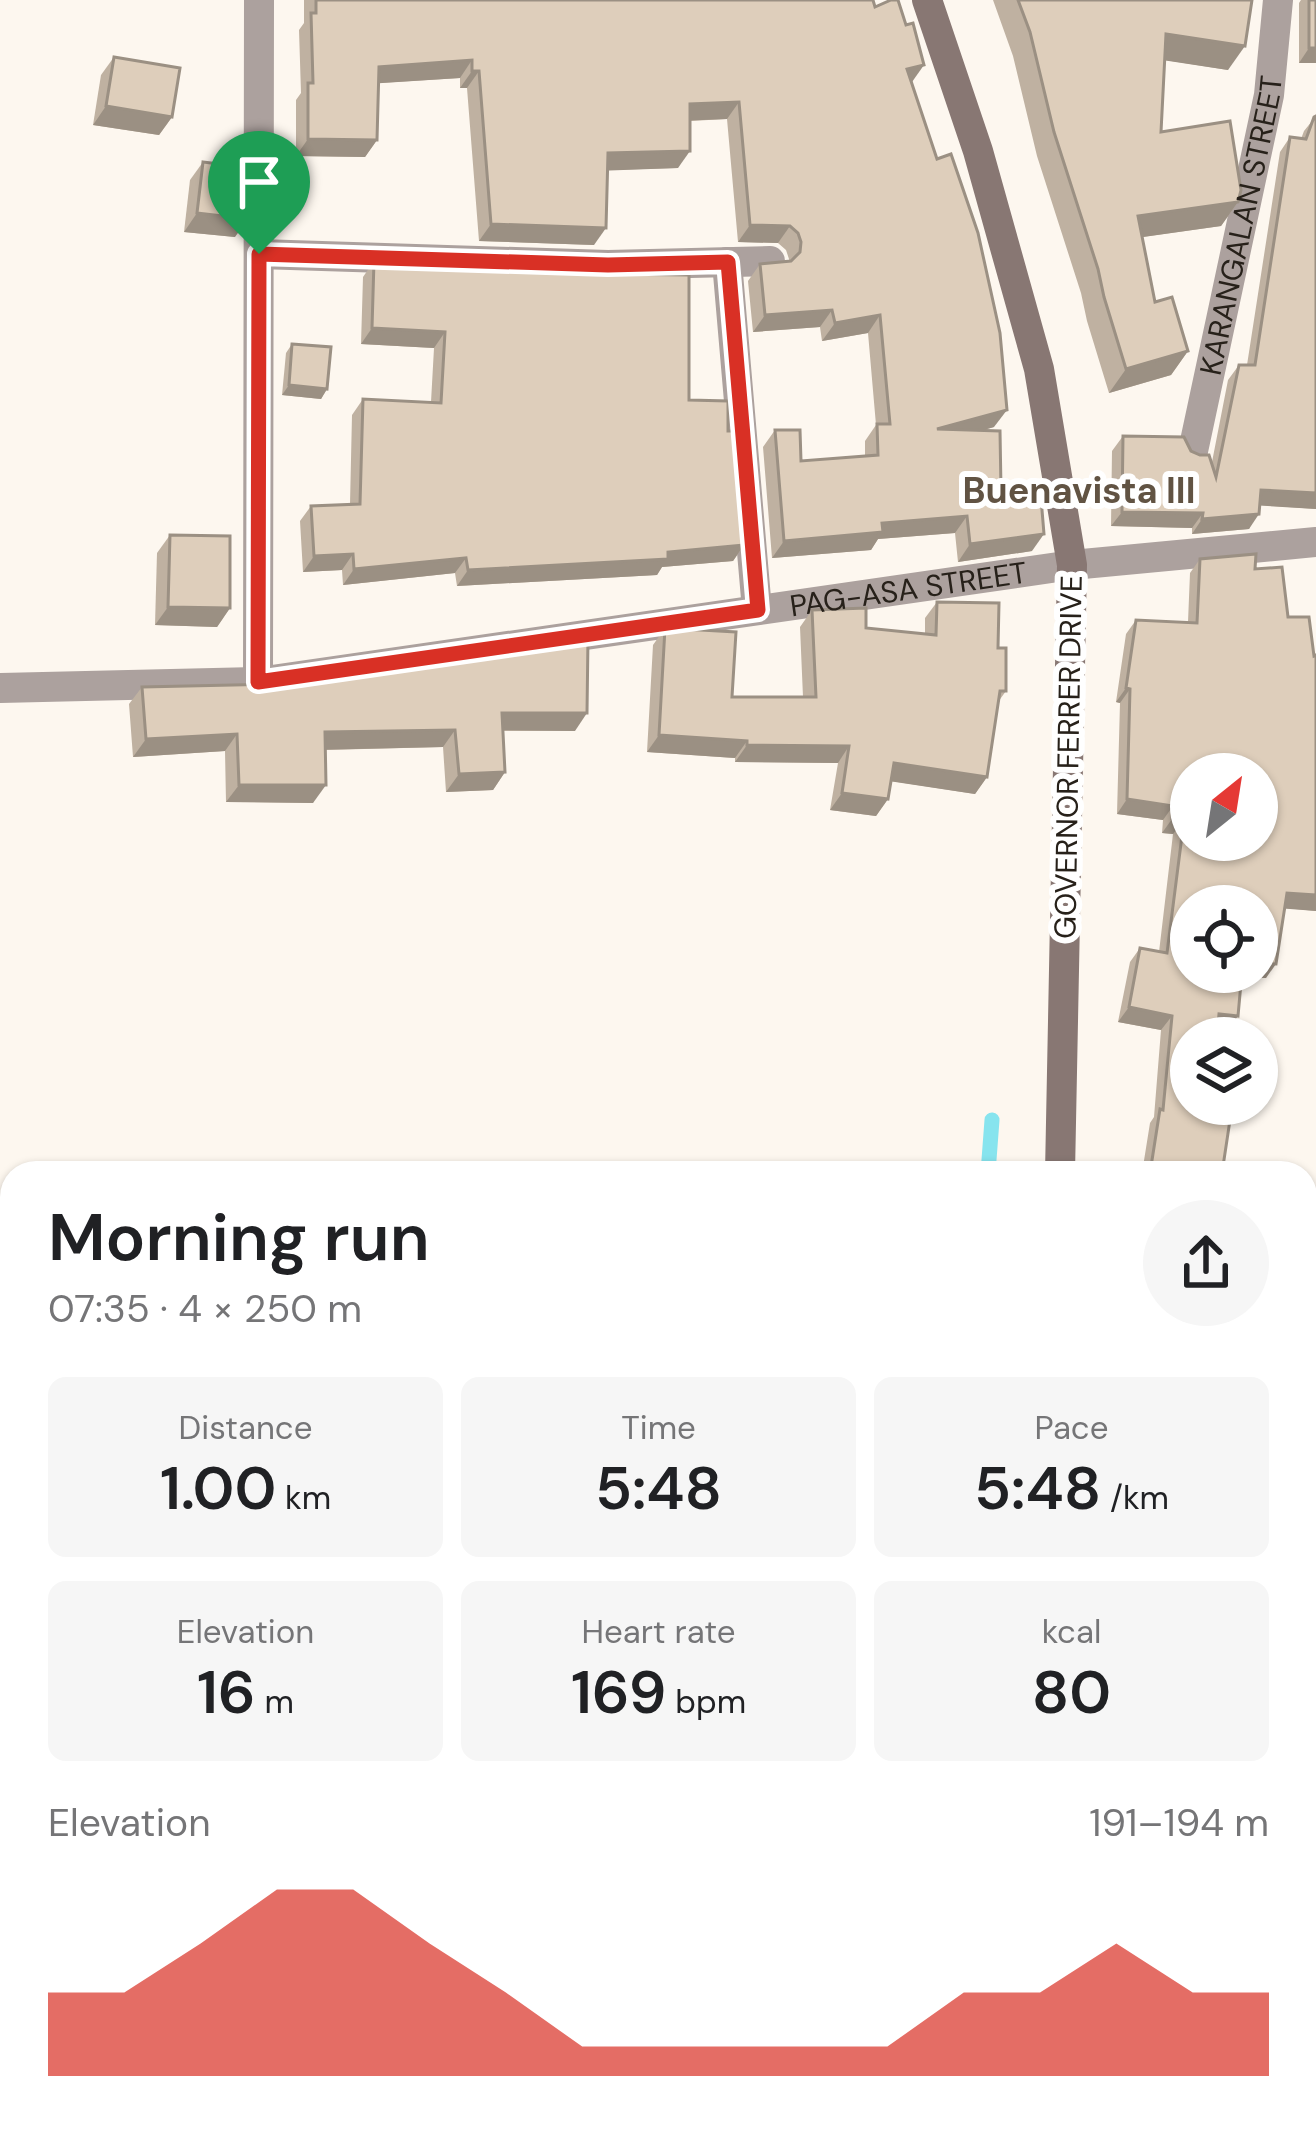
<!DOCTYPE html>
<meta charset="utf-8">
<style>
body{margin:0;font-family:"DM Sans",sans-serif;background:#f6f6f6;color:#202124;height:100vh;display:flex;flex-direction:column;font-size:45px;white-space:nowrap}
*{box-sizing:border-box;margin:0}
p{font-size:39px;color:#757577}
.icon{flex:none;width:66px;height:66px;fill:none;stroke:currentColor;stroke-width:2;stroke-linecap:round;stroke-linejoin:round}
.map{position:relative;flex:1;overflow:hidden}
.sheet{position:absolute;left:0px;top:1161px;width:1317px;height:975px;display:flex;flex-direction:column;background:#fff;border-radius:36px 36px 0 0;box-shadow:0 3px 9px #0004}
.sheet>*{flex:none}
.needle{width:78px;rotate:30deg}
.buttons{position:absolute;left:1170px;top:753px;display:grid;gap:24px}
.buttons a{display:grid;place-items:center;width:108px;height:108px;border-radius:50%;background:#fff;box-shadow:0 3px 9px #0004;font-size:60px}
.pin{position:absolute;display:grid;place-items:center;width:102px;height:102px;color:#fff;margin:-123px -51px;border-radius:50% 50% 50% 0;rotate:-45deg;box-shadow:0 0 12px #0007}
.pin .icon{rotate:45deg}
.round{display:grid;place-items:center;flex:none;width:126px;height:126px;border-radius:63px;background:#f6f6f6}
.headline{display:flex;align-items:center;justify-content:space-between;height:204px;padding:0 48px}
h1{font-size:66px;font-weight:600;line-height:90px}
.figures{display:grid;grid-template-columns:repeat(3,1fr);gap:18px;height:204px;padding:12px 48px}
.figures div{display:grid;align-content:center;border-radius:18px;background:#f6f6f6;text-align:center}
.figures b{font-size:60px;font-weight:600}
.figures small{font-size:33px;font-weight:400}
.figures p{font-size:33px}
.chart{height:336px;padding:24px 48px}
.chart p{display:flex;justify-content:space-between}
.chart svg{width:100%;height:216px;margin-top:12px;fill:#d93025;opacity:.7}
.map>svg:first-child{display:block}
</style>
<div class="map">
<svg width="1316" height="2134" viewBox="0 0 1316 2134">
<rect width="100%" height="100%" fill="#fdf7ef"/>
<g fill="none" stroke-linecap="round" stroke-linejoin="round">
<g stroke="#87e4ee" stroke-width="15">
<path d="M988,1173L992,1120"/>
<path d="M869,2124V2134"/>
</g>
<g stroke="#aca19e" stroke-width="30">
<path d="M259,254L608,265L770,261"/>
<path d="M727,262L757,610"/>
<path id="s1" d="M1193,451L1269,95L1278,0"/>
<path d="M258,682L259,0"/>
<path id="s2" d="M0,688L258,682L1072,565L1316,542"/>
<path d="M1305,1596L1316,1597"/>
<path d="M1228,2124L1240,2134"/>
</g>
<g stroke="#887773" stroke-width="30">
<path d="M927,0L978,151L1039,369L1072,565L1060,1173"/>
<path d="M1036,2124V2134"/>
</g>
</g>
<g fill="#bfb1a1">
<path d="M304,0H873L912,82L994,427L983,430L1001,489L1032,551L958,562L955,533L878,539L871,550L772,558L763,447L775,430L801,461L865,456V441L876,425L868,333L822,341L820,327L753,332L748,281L760,264L789,261V259L786,250L778,243L738,242L727,119L690,121L678,168L608,170L594,245L479,241L467,88H460V78L379,83L377,140L365,157L296,156V100L301,93L299,30L304,23Z"/>
<path d="M993,0H1252L1228,70L1165,60L1161,132L1238,202L1221,226L1142,237L1155,302L1188,351L1171,375L1109,393L1087,321L1081,293L1037,156L1013,56Z"/>
<path d="M1301,0H1316V63H1299V3Z"/>
<path d="M114,57L172,117L159,135L93,125L101,75Z"/>
<path d="M1316,116V509L1260,505L1249,529L1192,534V528L1111,526L1112,451L1123,436L1191,451L1212,462L1228,380L1239,365H1247L1280,152L1290,137L1301,139L1304,131Z"/>
<path d="M203,162L235,237L184,232L190,180Z"/>
<path d="M374,261L604,274L689,400L728,431L744,545L733,561L662,567L657,575L457,586L455,573L343,585L342,570L303,572L300,521L311,506L350,504L352,415L363,399L431,402L434,348L361,344L363,277Z"/>
<path d="M292,344L327,389L321,399L282,395L286,353Z"/>
<path d="M170,535L230,608L217,627L155,625L157,553Z"/>
<path d="M1200,559L1255,569L1314,656L1316,655V911L1285,908L1266,978L1242,977L1228,1030L1218,1029L1210,1117L1222,1173H1142L1150,1123L1154,1117L1161,1030L1118,1022L1130,962L1140,948L1159,952L1173,834L1162,833L1163,820L1117,814L1120,703L1116,702L1126,634L1136,620L1188,622L1190,573Z"/>
<path d="M937,602L998,648L1006,691L998,702L987,777L975,794L891,781L888,799L876,816L830,810L838,763L735,762V758L647,752L653,645L665,628L732,697H803L800,627L812,610L866,628L925,634V618Z"/>
<path d="M479,654L575,731H503L505,772L493,790L446,792L443,747L325,750L313,803L226,802L225,751L133,757L129,704L142,687L273,684L474,661Z"/>
<path d="M1316,1502V1560L1310,1559Z"/>
</g>
<g fill="#9b9083">
<path d="M1166,34L1245,46L1228,70L1149,58Z"/>
<path d="M1309,48H1316V63H1299Z"/>
<path d="M472,60L460,78L367,84L379,67Z"/>
<path d="M924,65L912,82L894,87L907,69Z"/>
<path d="M472,71H479L467,88H460Z"/>
<path d="M739,102L727,119L678,121L690,104Z"/>
<path d="M106,106L172,117L159,135L93,125Z"/>
<path d="M308,139L377,140L365,157L296,156Z"/>
<path d="M690,151L678,168L596,171L608,153Z"/>
<path d="M1238,202L1221,226L1122,240L1138,216Z"/>
<path d="M197,213L248,219L235,237L184,232Z"/>
<path d="M491,224L606,228L594,245L479,241Z"/>
<path d="M750,225L790,226L778,243L738,242Z"/>
<path d="M832,310L820,327L753,332L765,315Z"/>
<path d="M880,315L868,333L822,341L835,323Z"/>
<path d="M372,328L445,332L434,348L361,344Z"/>
<path d="M1188,351L1171,375L1109,393L1126,369Z"/>
<path d="M289,385L327,389L321,399L282,395Z"/>
<path d="M1007,410L994,427L925,447L937,429Z"/>
<path d="M1261,490L1316,493V509L1251,505Z"/>
<path d="M1122,512L1203,513L1192,528L1111,526Z"/>
<path d="M1259,514L1249,529L1192,534L1202,519Z"/>
<path d="M967,516L955,533L878,539L871,550L772,558L784,541L882,523Z"/>
<path d="M1044,534L1032,551L958,562L970,544Z"/>
<path d="M744,545L733,561L662,567L657,575L457,586L468,570Z"/>
<path d="M353,554L342,570L303,572L314,556Z"/>
<path d="M466,558L455,573L343,585L354,569Z"/>
<path d="M168,607L230,608L217,627L155,625Z"/>
<path d="M1126,688L1130,689L1120,703L1116,702Z"/>
<path d="M502,713H587L575,731L489,730Z"/>
<path d="M455,730L443,747L312,750L325,732Z"/>
<path d="M237,734L225,751L133,757L146,739Z"/>
<path d="M659,735L747,741L735,758L647,752Z"/>
<path d="M747,745L849,746L838,763L735,762Z"/>
<path d="M894,763L987,777L975,794L882,780Z"/>
<path d="M505,772L493,790L446,792L459,774Z"/>
<path d="M239,785H326L313,803L226,802Z"/>
<path d="M842,793L888,799L876,816L830,810Z"/>
<path d="M1127,799L1173,806L1163,820L1117,814Z"/>
<path d="M1172,819L1184,820L1173,834L1162,833Z"/>
<path d="M1287,893L1316,895V911L1277,908Z"/>
<path d="M1257,963L1276,964L1266,978L1233,977L1236,972H1257Z"/>
<path d="M1129,1007L1172,1016L1161,1030L1118,1022Z"/>
<path d="M1219,1014L1238,1016L1228,1030L1209,1028Z"/>
<path d="M1305,1248L1316,1249L1307,1263H1305Z"/>
<path d="M1316,1854V1875H1313L1305,1887V1868Z"/>
</g>
<g fill="#decebb" stroke="#9b9083" stroke-width="3" fill-rule="evenodd">
<path d="M316,0H873L875,7L891,0H898L906,25L913,23L924,65L907,69L937,159L951,154L978,233L1000,333L1007,410L937,429L1000,431L1001,489L1040,486L1044,534L970,544L967,516L882,523L883,532L784,541L775,430H800L801,461L878,455L877,424H890L880,315L835,323L832,310L765,315L760,264L791,261L800,252L801,242L798,233L790,226L750,225L739,102L690,104V151L608,153L606,228L491,224L479,71H472V60L379,67L377,140L308,139V83H313L311,13H316Z"/>
<path d="M1018,0H1252L1245,46L1166,34L1161,132L1230,121L1241,190L1238,202L1138,216L1155,302L1172,297L1188,351L1126,369L1104,297L1098,269L1054,132L1030,32Z"/>
<rect x="1309" y="0" width="7" height="48"/>
<path d="M114,57L180,68L172,117L106,106Z"/>
<path d="M1316,116V493L1261,490L1259,514L1202,519L1203,513L1122,512L1123,436L1184,437L1191,451L1200,455H1209L1216,477L1239,365H1255L1290,137L1306,139L1314,117Z"/>
<path d="M203,162L252,168L248,219L197,213Z"/>
<path d="M374,261L604,268V274L689,275V400L728,401V431H734L744,545L668,552V559L468,570L466,558L354,569L353,554L314,556L311,506L360,504L363,399L441,403L445,332L372,328Z"/>
<path d="M292,344L331,347L327,389L289,385Z"/>
<path d="M170,535L230,536V608L168,607Z"/>
<path d="M1256,554L1255,569L1282,567L1288,617H1309L1314,656L1316,655V895L1287,893L1276,964L1257,963V906H1191V972H1242L1238,1016L1219,1014L1217,1038H1191V1104H1211L1210,1117L1230,1120L1222,1173H1150L1160,1109L1163,1110L1172,1016L1129,1007L1140,948L1167,953L1184,820L1172,819L1173,806L1127,799L1130,689L1126,688L1136,620L1197,623L1200,559ZM1191,774H1257V840H1191Z"/>
<path d="M937,602L999,603L998,648H1006V691H1000L987,777L894,763L888,799L842,793L849,746L747,745V741L659,735L665,628L736,632L732,697H816L812,610L866,608V628L936,635Z"/>
<path d="M588,638L587,713H502L505,772L459,774L455,730L325,732L326,785H239L237,734L146,739L142,687L273,684L381,668L464,662L479,660V654Z"/>
<path d="M1305,1208L1316,1209V1249L1305,1248Z"/>
<path d="M1305,1629L1316,1630V1854L1313,1875L1305,1874Z"/>
</g>
<g fill="none" stroke-linecap="round" stroke-linejoin="round">
<g stroke="#fff" stroke-width="24">
<path id="route" d="M259,254L608,265L728,262L758,610L258,682Z"/>
</g>
<use href="#route" stroke="#d93025" stroke-width="15"/>
</g>
<g text-anchor="middle" dominant-baseline="central" stroke-width="12" stroke-linejoin="round" paint-order="stroke">
<g font-size="30" fill="#27211a" stroke="#fff">
<text stroke="none"><textPath href="#s1" startOffset="231">KARANGALAN STREET</textPath></text>
<text stroke="none"><textPath href="#s2" startOffset="915">PAG-ASA STREET</textPath></text>
<text transform="translate(1068 757) rotate(-89)">GOVERNOR FERRER DRIVE</text>
</g>
<g font-size="36" font-weight="bold" fill="#615343" stroke="#fff">
<text x="1079" y="490">Buenavista III</text>
</g>
</g>
</svg>
<div class="buttons">
<a><svg class="needle" viewBox="-14 -14 28 28"><path d="M0-13l5 13h-10z" fill="#e53935"/><path d="M0 13l5-13h-10z" fill="#757577"/></svg></a>
<a><svg class="icon" aria-label="locate" viewBox="0 0 24 24"><circle cx="12" cy="12" r="6"/><path d="M12 2v4M12 18v4M2 12h4M18 12h4"/></svg></a>
<a><svg class="icon" aria-label="layers" viewBox="0 0 24 24"><path d="M12 4l9 5-9 5-9-5zM3 14l9 5 9-5"/></svg></a>
</div>
<div class="pin" style="left:259px;top:254px;background:#1e9e55"><svg class="icon" aria-label="arrive" viewBox="0 0 24 24"><path d="M6 21V4h12l-3 4 3 4H6"/></svg></div>
<section class="sheet">
<div class="headline"><div><h1>Morning run</h1><p>07:35 · 4 × 250 m</p></div><a class="round"><svg class="icon" aria-label="share" viewBox="0 0 24 24"><path d="M12 15V3M7 8l5-5 5 5M5 13v7h14v-7"/></svg></a></div>
<div class="figures">
<div><p>Distance</p><b>1.00<small> km</small></b></div>
<div><p>Time</p><b>5:48</b></div>
<div><p>Pace</p><b>5:48<small> /km</small></b></div>
</div>
<div class="figures">
<div><p>Elevation</p><b>16<small> m</small></b></div>
<div><p>Heart rate</p><b>169<small> bpm</small></b></div>
<div><p>kcal</p><b>80</b></div>
</div>
<div class="chart"><p><span>Elevation</span>191–194 m</p>
<svg viewBox="0 0 160 44" preserveAspectRatio="none"><path d="M0 44V27L10 27L20 17L30 6L40 6L50 17L60 27L70 38L80 38L90 38L100 38L110 38L120 27L130 27L140 17L150 27L160 27V44z"/></svg>
</div>
</section>
</div>
